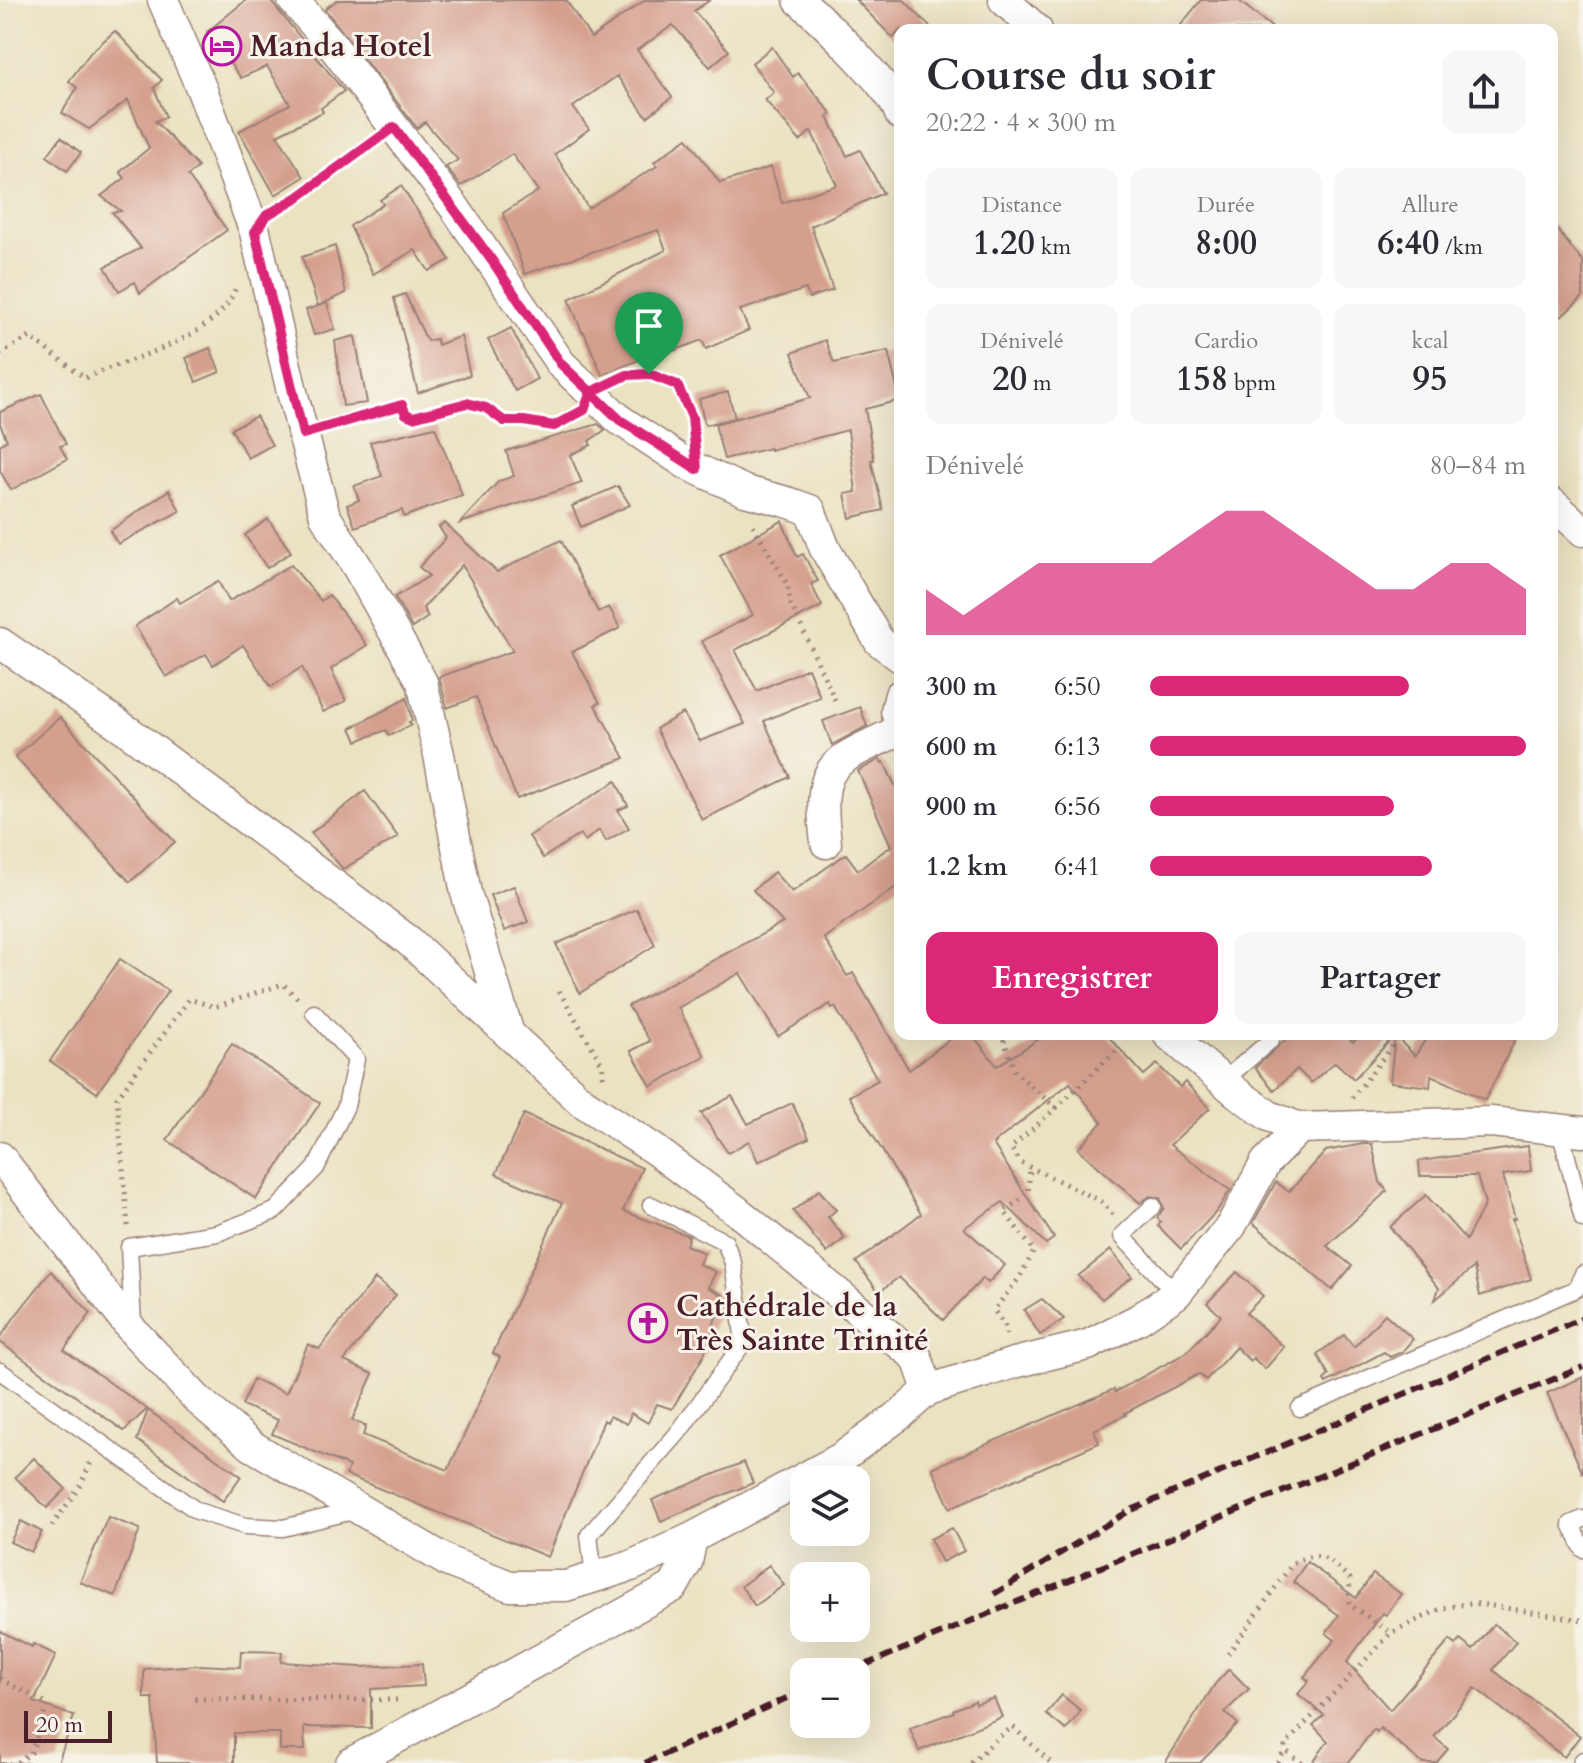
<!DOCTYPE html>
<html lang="fr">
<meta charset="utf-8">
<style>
body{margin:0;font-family:Cardo,serif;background:#f7f7f7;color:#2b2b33;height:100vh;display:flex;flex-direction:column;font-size:30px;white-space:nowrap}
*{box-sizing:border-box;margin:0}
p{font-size:26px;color:#7c7c81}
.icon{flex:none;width:44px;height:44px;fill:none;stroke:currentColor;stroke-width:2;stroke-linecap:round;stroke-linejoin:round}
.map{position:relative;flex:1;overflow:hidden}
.side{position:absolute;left:894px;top:24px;width:664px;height:1016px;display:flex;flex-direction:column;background:#fff;border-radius:16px;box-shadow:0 8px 32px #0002}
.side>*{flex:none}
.fabs{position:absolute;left:790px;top:1466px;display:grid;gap:16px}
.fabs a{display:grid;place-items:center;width:80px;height:80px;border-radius:16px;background:#fff;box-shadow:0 8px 32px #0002;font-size:40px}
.scale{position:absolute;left:24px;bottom:20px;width:88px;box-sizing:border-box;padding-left:8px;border:4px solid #4a1f2b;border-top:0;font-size:22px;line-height:28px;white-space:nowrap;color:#4a1f2b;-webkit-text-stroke:6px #f7f3e8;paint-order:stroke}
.pin{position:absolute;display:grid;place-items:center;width:68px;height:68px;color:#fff;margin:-82px -34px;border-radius:50% 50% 50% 0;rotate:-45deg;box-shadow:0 0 8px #0007}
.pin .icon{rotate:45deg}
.round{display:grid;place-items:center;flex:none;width:84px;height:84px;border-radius:16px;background:#f7f7f7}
.overview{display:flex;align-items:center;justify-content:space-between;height:136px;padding:0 32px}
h1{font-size:44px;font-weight:600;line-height:60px}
.metrics{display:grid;grid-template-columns:repeat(3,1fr);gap:12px;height:136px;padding:8px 32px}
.metrics div{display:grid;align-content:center;border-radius:16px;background:#f7f7f7;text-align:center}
.metrics b{font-size:34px;font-weight:600}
.metrics small{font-size:22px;font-weight:400}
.metrics p{font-size:22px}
.chart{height:224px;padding:16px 32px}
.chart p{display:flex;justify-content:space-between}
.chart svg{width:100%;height:144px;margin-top:8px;fill:#db2777;opacity:.7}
.action{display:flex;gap:16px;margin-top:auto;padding:16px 32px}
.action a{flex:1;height:92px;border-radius:16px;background:#db2777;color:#fff;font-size:32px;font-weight:600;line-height:92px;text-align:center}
.action a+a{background:#f7f7f7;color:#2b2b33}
ul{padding:0 32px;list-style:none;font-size:26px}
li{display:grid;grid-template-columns:128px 96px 1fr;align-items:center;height:60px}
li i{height:20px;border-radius:10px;background:#db2777}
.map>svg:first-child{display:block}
</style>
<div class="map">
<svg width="1583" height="1763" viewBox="0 0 1583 1763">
<rect width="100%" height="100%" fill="#f7f3e8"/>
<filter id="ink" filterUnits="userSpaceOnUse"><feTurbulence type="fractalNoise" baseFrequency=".0125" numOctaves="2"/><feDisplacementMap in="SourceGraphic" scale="16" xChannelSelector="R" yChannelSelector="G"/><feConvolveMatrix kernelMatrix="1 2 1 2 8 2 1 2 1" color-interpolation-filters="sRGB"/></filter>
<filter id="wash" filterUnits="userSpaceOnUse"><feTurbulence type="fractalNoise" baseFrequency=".006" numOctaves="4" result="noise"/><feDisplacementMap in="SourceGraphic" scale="32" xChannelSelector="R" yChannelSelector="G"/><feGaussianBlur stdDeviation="1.8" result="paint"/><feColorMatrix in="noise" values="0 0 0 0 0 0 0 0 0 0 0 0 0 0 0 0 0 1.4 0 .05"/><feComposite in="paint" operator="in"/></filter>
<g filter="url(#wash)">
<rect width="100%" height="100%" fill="#eae2c1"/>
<g id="blocks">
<g fill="#d59f8e">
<path d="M246,0H270L344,91L321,108L323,112L277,135L304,177L275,195L239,131L290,104L267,66L241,78L207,32Z"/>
<path d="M337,0H566L591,38L645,0H710L694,11L729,51L710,67L673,25L637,50L672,97L647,117L617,76L573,107L589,129L555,154L588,208L657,166L654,162L687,138L720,183L771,167L782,203L837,185L811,131L800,141L765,100L774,93L752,63L772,47L793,77L798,73L832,114L828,117L847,156L860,150L883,193L811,226L833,290L809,298L806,289L740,310L749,330L706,349L702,340L663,355L661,351L602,375L584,332H582L569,299L666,250L658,230L525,274L503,213L538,191L512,154L461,186L446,167L458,160L425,122L417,128L325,9Z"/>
<path d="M856,0H904L933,30H900L893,38Z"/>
<path d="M1201,0H1238L1275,30H1177Z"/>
<path d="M115,31L162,80L154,88L166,117L155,121L198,167L188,176L227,230L140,293L135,282L119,291L105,267L141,248L112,212L121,211L101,196L125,178L120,172L149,148L128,100L89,129L62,113L77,88L69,81L91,52Z"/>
<path d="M61,137L81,153L67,171L47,156Z"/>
<path d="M401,186L450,260L429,271L415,250L373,274L350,226L383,204L380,200Z"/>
<path d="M1552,223L1583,262V297L1552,325Z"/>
<path d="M335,246L346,293L318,306L302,257Z"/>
<path d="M405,294L427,341L436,339L438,345L461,336L470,375L418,393L394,298Z"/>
<path d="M327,303L335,329L314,335L306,310Z"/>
<path d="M511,328L537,379L515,391L488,340Z"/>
<path d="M355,336L367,403L343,406L335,341Z"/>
<path d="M825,340L834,363L888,351L900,400L865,409L874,460H871L883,510L850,518L845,494L856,492L848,430L770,450V448L724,459L715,424L810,398L792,353Z"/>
<path d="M210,348L220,372L196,382L186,358Z"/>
<path d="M728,392L735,418L705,425L699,399Z"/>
<path d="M41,394L66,444L60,446L67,459L11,490L0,471V445L7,440L0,424V412Z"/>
<path d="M256,416L272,445L248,458L231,429Z"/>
<path d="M598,424L605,430L589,441L591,445L570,455L582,483L460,523L499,481L514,476L506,451Z"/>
<path d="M435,427L462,495L404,517L402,510L355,527L347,505L359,500L354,486L382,476L370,442Z"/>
<path d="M618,486L630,505L581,527L572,506Z"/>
<path d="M169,490L180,511L118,544L110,531Z"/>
<path d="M268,519L291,552L267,568L245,535Z"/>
<path d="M782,521L797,557L803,554L818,581L811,584L822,606L735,650L757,691L808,668L820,697L764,721L790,777L702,820L656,729L683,713L700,741L745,724L702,641L753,615L720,555Z"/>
<path d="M445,523L497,572L561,540L598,612L609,607L620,628L572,652L600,703L595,705L625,758L517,799L476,697L447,708L439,677L513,651L462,565L423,608L428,617L412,628L395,597L429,576L419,567L446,538L439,527Z"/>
<path d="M291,565L321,601L329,595L367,645L331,669L346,701L323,712L302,667L271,687L243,645L213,665L206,654L166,677L135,626L177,598L180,603L218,581L229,601Z"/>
<path d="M407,698L412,721L409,722L411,725L389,736L386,730L357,741L351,728Z"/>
<path d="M860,707L867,726L832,745L823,721Z"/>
<path d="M60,717L175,842L130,882L15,757Z"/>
<path d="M880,759L882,763L884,762L900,796V884L824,938L847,976L853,973L909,1070L957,1034H972L997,1066L1047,1034H1106L1144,1075L1157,1064L1180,1087L1185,1082L1210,1108L1170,1145L1230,1190L1217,1211L1181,1249L1158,1226L1161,1222L1157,1218L1164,1208L1160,1198L1150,1196L1140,1203L1078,1149L1102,1122L1070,1083L993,1144L1054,1238L1046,1244L1003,1202L964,1228L1005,1265L988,1283L983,1278L943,1320L899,1277L879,1292L856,1262L921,1214L849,1096L878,1080L835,1007L832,1009L830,1004L778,1036L740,973L678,1008L705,1056L651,1086L631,1051L650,1041L628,1006L783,923L753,890L774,872L792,892L846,854L858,870L891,846L858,771Z"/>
<path d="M616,781L628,806L618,810L629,828L606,841L599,830L585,841L580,834L543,858L529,836Z"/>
<path d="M365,791L398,837L343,869L311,833Z"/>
<path d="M514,886L528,922L504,931L490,895Z"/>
<path d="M637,909L655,945L580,993L556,944Z"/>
<path d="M120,959L168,991L97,1093L50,1061Z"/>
<path d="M1291,1034H1342L1353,1042L1361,1034H1396L1354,1079L1335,1062L1311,1083L1297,1069L1274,1090L1255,1068Z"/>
<path d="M1429,1034H1518L1485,1100L1431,1075L1430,1087L1390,1082L1395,1036L1415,1056Z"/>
<path d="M232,1044L320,1103L256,1199L167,1140Z"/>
<path d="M732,1096L748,1124L792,1103L809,1138L758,1162L749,1141L728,1153L701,1113Z"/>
<path d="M524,1114L642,1168L623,1211L689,1236L686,1245L704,1253L699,1264L716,1272L708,1287L723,1295L704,1355L672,1409L657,1404L648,1423L631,1413L627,1424L610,1416L607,1422L604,1420L548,1557L346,1475L349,1466L272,1434L278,1420L242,1405L253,1379L286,1393L308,1344L319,1349L375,1279L396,1295L344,1361L373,1374L352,1420L366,1426L363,1435L448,1470L500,1357L493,1353L562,1203L496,1174Z"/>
<path d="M1363,1144H1372L1380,1182L1387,1191L1327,1246L1352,1266L1332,1290L1253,1223L1276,1182L1289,1192L1326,1151Z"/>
<path d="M1528,1146L1531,1171L1503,1175L1515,1219H1512L1531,1279L1480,1296L1474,1267L1435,1300L1439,1288L1390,1227L1426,1195L1466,1240L1485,1204L1477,1176H1420L1419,1161Z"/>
<path d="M819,1190L836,1210L828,1217L845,1238L827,1253L793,1211Z"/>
<path d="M1111,1250L1132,1277L1102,1299L1078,1276Z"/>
<path d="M51,1271L91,1313L64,1350L147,1409L124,1431L0,1342V1338L16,1315Z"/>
<path d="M1237,1272L1263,1296L1246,1313L1284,1347L1265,1369L1253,1358L1250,1361L1236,1347L1206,1380L1199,1374L1125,1413L1126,1415L1094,1430L1099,1443L950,1508L932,1468L1114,1389L1115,1392L1186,1353L1221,1316L1207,1303Z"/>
<path d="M1042,1299L1064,1319L1040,1335L1024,1310Z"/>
<path d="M1385,1314L1413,1339L1402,1352L1390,1357L1384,1352L1326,1383L1324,1380L1329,1375L1317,1354L1344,1335L1354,1347Z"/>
<path d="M1583,1377V1474L1547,1393Z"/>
<path d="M148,1410L241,1476L223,1501L137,1440Z"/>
<path d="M34,1458L66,1489L47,1508L15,1477Z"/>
<path d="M744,1462L753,1483L661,1521L652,1500Z"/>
<path d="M108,1517L140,1529L115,1596L80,1582Z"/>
<path d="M21,1521L42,1532L31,1552L10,1542Z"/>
<path d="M952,1528L964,1551L942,1562L930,1539Z"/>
<path d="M1307,1562L1356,1598L1373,1574L1401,1594L1386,1615L1383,1613L1347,1662L1390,1710L1450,1640L1456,1645L1460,1640L1473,1650L1494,1624L1516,1642L1493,1670L1580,1736L1564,1757L1475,1688L1434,1737L1448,1749L1436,1763H1422L1380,1728L1377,1732L1374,1729L1348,1763H1312L1328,1741L1313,1725L1324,1715L1298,1694L1309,1681L1304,1677L1335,1640L1326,1633L1339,1615L1293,1582Z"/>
<path d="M769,1565L784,1585L755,1606L741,1586Z"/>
<path d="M0,1631L32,1647L33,1644L56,1655L34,1702L74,1716L58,1763H0Z"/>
<path d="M241,1651L282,1652L281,1662L361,1667L422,1664L424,1686L371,1689V1728L304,1727L305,1750H280V1733H234V1763H157L153,1698H144V1669L199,1665L240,1667Z"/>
<path d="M1229,1669L1249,1689L1225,1712L1238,1724L1200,1763H1165L1215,1684Z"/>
<path d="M1062,1695L1081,1711L1066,1730L1046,1714Z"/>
<path d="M994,1698L1002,1717L919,1751L910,1728L954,1712L953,1710L975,1701L976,1704Z"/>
</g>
</g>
</g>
<g filter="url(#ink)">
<use href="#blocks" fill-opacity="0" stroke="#9a8076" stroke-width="2"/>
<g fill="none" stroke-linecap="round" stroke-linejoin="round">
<g stroke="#9a8076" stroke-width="19">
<g id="lane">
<path d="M1223,1081L1271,1040"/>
<path d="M1560,1130L1583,1219"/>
<path d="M1153,1206L1122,1236L1176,1294"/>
<path d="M133,1325L129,1247L217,1233L275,1211L316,1168L346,1106L356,1059L314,1013"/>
<path d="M0,1371L197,1511L245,1526L283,1528L357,1510"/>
<path d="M1300,1408L1576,1289L1583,1274"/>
<path d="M1583,1519L1571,1524L1583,1549"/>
<path d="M594,1577L589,1535L678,1433L744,1342L733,1263L725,1242L651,1205"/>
<path d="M1581,1763L1583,1760"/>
</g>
</g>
<g stroke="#9a8076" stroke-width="33">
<g id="street">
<path d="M163,0L202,90L255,232L292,392L325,516L358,568L422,682L439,755L466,893L509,1034"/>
<path d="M293,0L329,41L455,208L561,364L620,420L688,465L745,491L787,502L810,510L825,549L879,641L900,657"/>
<path d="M799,0C822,20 892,87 900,114"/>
<path d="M1004,0L1037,30"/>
<path d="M1552,503L1583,531"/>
<path d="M0,643L128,731L409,941L581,1101L655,1150L737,1211L917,1358L928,1390"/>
<path d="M900,695L896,711L900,724"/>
<path d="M826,843C816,760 832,763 900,730"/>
<path d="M1168,1034L1236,1092L1269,1116L1300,1128L1491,1122L1583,1132"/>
<path d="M0,1157L133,1331L198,1400L252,1446L449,1562L510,1586H566L631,1566L692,1538L841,1458L901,1414L928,1390L1014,1363L1088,1345L1139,1319L1176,1294L1231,1226L1266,1162L1300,1128"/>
<path d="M351,1763L673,1587L687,1562L692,1538"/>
</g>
</g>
<g stroke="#9a8076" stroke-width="5" stroke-dasharray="2 6" stroke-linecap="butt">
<path d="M277,210L370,144"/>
<path d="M0,354L30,337L85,378C131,357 219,339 236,287"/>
<path d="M617,380C639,370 656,377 677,385L692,417L693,432"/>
<path d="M331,426L402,405L406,414L413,417L467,403L486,408L504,421H524L554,426L575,415"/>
<path d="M753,525L787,584L791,604L835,700"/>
<path d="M559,991L603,1066V1082"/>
<path d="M1011,1034L1004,1041L1015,1072L1056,1108L1011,1148L1021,1163L1101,1201L1113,1215"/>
<path d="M1352,1098L1398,1039"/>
<path d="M1056,1108L1117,1050"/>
<path d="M128,1226L117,1098L189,999L215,1007L283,984L298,999"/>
<path d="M1007,1335L1005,1327L994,1310L1020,1277L1034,1251L1004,1211L1028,1195L1030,1167"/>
<path d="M52,1526L80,1486L91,1462"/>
<path d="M1228,1654L1293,1563C1319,1548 1331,1561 1350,1579L1349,1604L1391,1633"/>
<path d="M0,1679L48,1704L31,1753L17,1763"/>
<path d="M195,1699L402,1700"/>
<path d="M971,1763L999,1737L1013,1727L1051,1763"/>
<path d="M1278,1763L1285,1750"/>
<path d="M1302,1763L1285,1750V1745L1391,1633L1442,1608L1473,1603L1583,1620"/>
</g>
<use href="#lane" stroke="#fff" stroke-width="16"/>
<use href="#street" stroke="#fff" stroke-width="30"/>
<g stroke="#4a1f2b" stroke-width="6" stroke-dasharray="12 6" stroke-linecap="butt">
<path d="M994,1594L1129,1511L1583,1318"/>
<path d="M848,1672L1583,1367"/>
<path d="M645,1763L804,1690"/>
</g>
</g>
</g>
<g fill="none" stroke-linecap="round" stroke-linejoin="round" filter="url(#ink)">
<g stroke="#fff" stroke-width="16">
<path id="route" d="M649,374L627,375L591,392L584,410L554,426L524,421H504L486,408L467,403L413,417L406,414L402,405L303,434L255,232L267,215L298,197L394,127L493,262L561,364L620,420L697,469L692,417L677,385L649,374"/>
</g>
<use href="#route" stroke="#db2777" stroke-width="10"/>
</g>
<defs>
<g id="hotel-ring" transform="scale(2)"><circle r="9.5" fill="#f7f3e8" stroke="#b5179e" stroke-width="1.5"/><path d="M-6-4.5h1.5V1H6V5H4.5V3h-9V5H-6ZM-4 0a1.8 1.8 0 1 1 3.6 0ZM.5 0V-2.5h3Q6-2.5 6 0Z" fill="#b5179e"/></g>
<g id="church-ring" transform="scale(2)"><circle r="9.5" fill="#f7f3e8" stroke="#b5179e" stroke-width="1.5"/><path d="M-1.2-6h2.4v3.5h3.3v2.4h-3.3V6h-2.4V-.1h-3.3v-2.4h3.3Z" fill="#b5179e"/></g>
</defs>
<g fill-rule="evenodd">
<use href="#hotel-ring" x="222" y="46"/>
<use href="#church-ring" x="648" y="1323"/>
</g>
<g text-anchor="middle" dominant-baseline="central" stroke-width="6" stroke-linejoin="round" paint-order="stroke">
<g font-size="30" font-weight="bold" fill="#4a1f2b" stroke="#f7f3e8" text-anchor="start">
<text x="250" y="46">Manda Hotel</text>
<text x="676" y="1306">Cathédrale de la<tspan x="676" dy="34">Très Sainte Trinité</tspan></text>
</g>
</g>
</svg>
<div class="fabs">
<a><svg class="icon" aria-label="layers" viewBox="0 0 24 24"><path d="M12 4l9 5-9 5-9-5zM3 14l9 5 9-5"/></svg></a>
<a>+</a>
<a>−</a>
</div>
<div class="scale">20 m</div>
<div class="pin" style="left:649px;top:374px;background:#1e9e55"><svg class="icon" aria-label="arrive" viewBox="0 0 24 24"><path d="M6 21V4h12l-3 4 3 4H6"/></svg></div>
<section class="side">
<div class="overview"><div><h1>Course du soir</h1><p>20:22 · 4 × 300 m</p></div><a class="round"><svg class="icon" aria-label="share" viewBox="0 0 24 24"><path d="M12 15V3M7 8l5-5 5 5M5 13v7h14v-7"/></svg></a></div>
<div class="metrics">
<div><p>Distance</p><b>1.20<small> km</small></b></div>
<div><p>Durée</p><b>8:00</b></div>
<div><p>Allure</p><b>6:40<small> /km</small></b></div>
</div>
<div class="metrics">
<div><p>Dénivelé</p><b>20<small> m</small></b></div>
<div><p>Cardio</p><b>158<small> bpm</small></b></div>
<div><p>kcal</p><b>95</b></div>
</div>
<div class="chart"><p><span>Dénivelé</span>80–84 m</p>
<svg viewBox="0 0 160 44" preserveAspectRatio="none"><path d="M0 44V30L10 38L20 30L30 22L40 22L50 22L60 22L70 14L80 6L90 6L100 14L110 22L120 30L130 30L140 22L150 22L160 30V44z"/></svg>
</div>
<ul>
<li><b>300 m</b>6:50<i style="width:69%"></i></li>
<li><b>600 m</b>6:13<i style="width:100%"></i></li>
<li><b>900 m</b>6:56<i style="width:65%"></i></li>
<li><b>1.2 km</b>6:41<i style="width:75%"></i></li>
</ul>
<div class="action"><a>Enregistrer</a><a>Partager</a></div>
</section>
</div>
